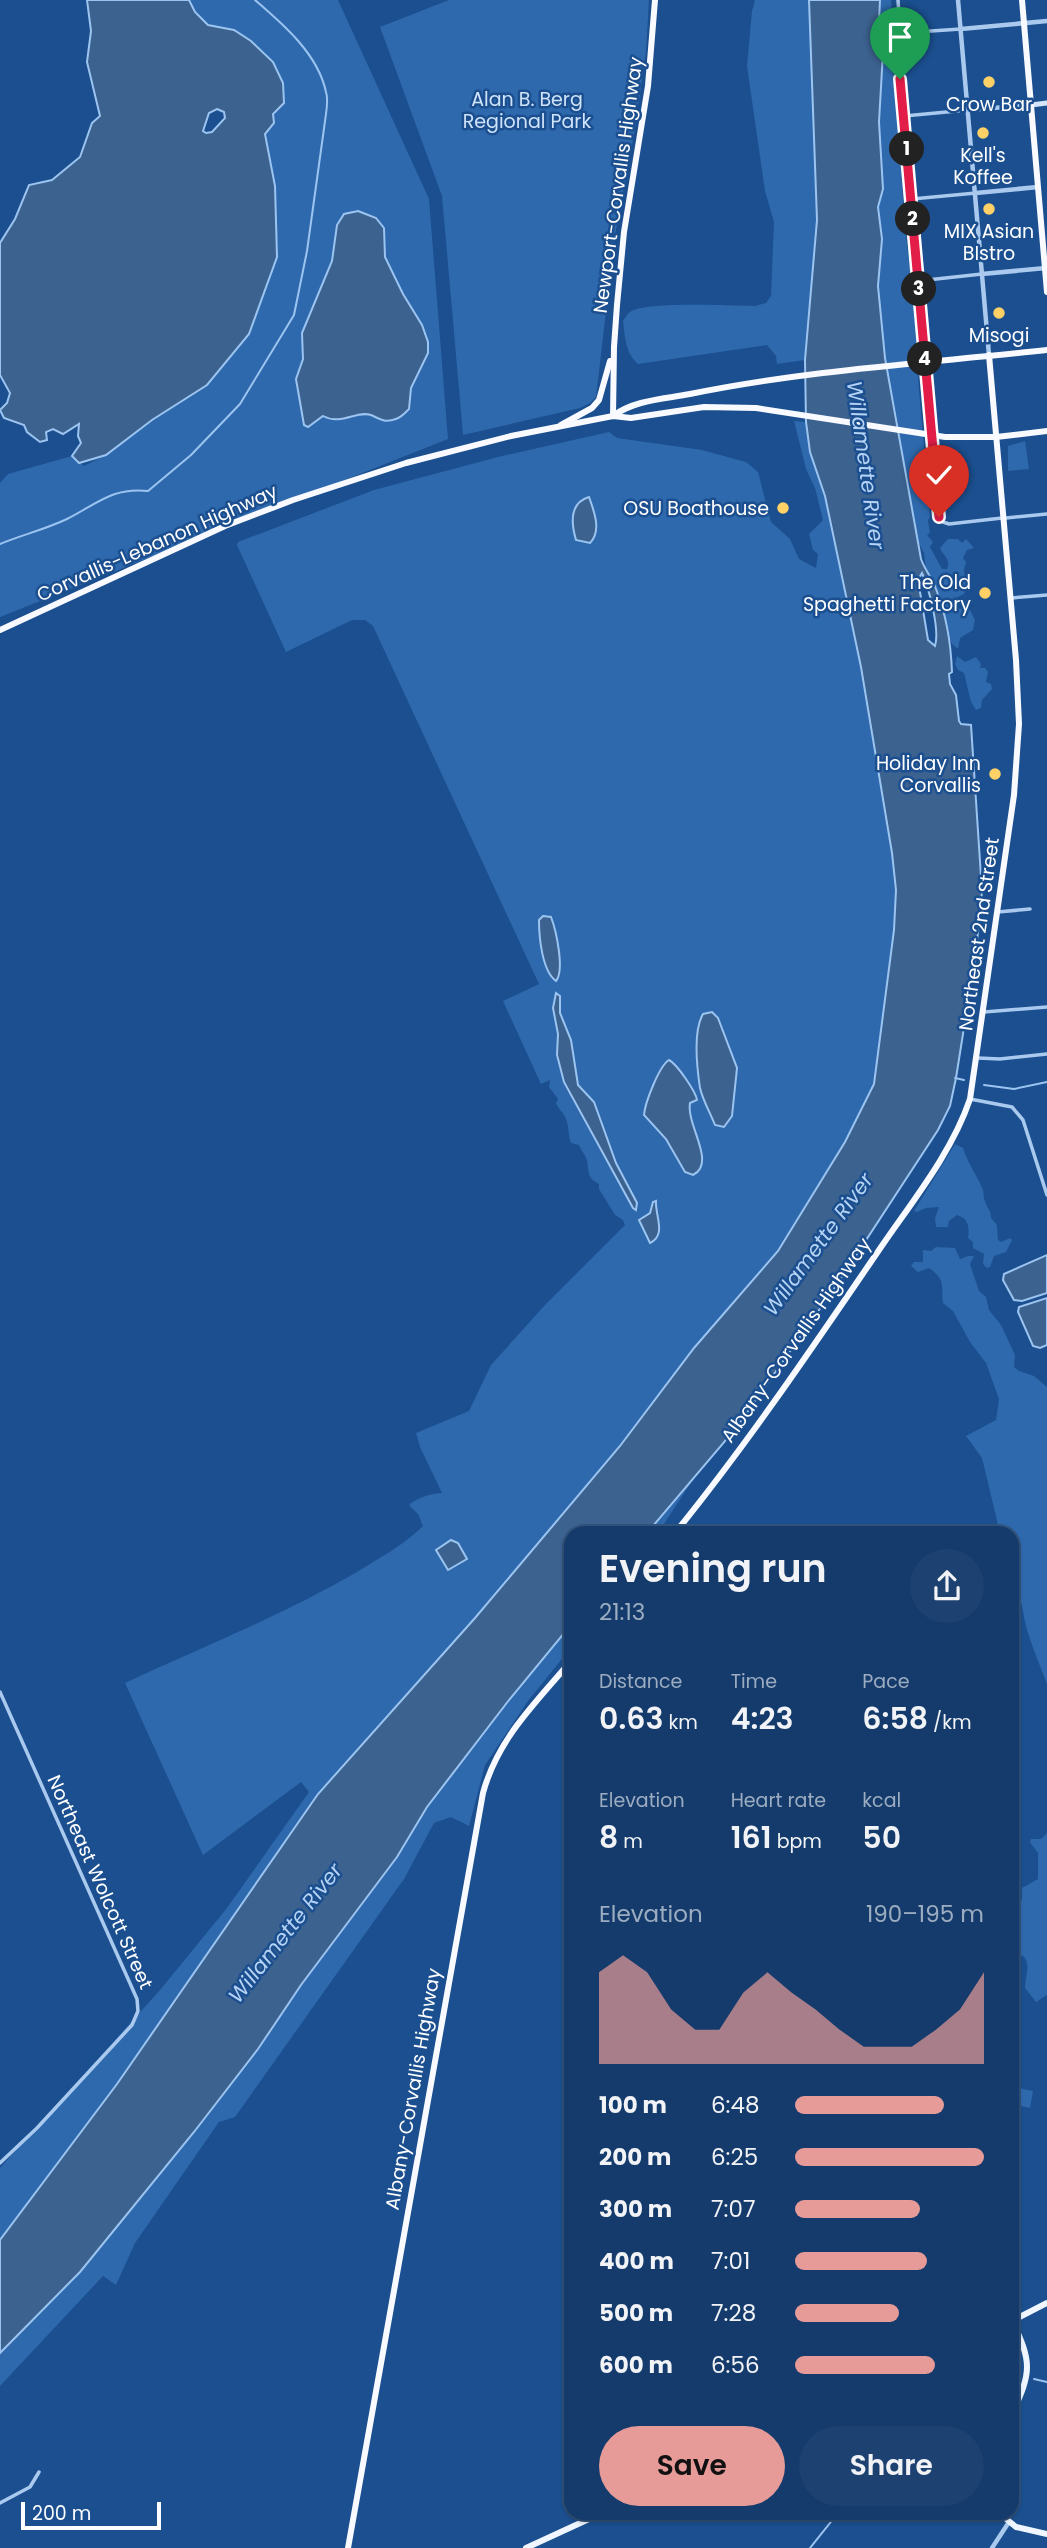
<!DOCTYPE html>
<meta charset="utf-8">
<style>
body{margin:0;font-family:Poppins,sans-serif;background:#1d4271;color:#f1f3f6;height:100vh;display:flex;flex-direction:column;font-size:26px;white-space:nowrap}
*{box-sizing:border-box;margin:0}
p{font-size:23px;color:#9dadc1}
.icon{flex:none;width:38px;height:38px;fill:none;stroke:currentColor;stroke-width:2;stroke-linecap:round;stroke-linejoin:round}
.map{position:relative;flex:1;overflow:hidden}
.side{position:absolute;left:564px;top:1526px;width:455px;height:994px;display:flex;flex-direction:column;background:#143b6b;border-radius:21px;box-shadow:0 2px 5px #0004,0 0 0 2px #33557e}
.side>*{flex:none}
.scale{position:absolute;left:21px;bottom:18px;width:140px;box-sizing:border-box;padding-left:7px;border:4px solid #fff;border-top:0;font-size:19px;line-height:24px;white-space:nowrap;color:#fff;-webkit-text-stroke:5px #1b4f8f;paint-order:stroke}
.pin{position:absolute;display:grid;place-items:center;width:60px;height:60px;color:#fff;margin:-72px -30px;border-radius:50% 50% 50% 0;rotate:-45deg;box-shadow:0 0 7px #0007}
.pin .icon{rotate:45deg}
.km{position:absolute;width:35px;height:35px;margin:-18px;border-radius:50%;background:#222;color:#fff;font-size:19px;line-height:35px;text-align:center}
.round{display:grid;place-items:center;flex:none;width:74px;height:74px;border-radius:37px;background:#1d4271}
.headline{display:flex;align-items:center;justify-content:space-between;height:119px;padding:0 35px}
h1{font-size:38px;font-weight:600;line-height:52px}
.metrics{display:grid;grid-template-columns:repeat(3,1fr);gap:10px;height:119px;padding:7px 35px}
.metrics div{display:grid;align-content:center}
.metrics b{font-size:30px;font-weight:600}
.metrics small{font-size:19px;font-weight:400}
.metrics p{font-size:19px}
.chart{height:196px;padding:14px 35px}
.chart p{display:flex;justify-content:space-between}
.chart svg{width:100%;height:126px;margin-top:7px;fill:#e69b98;opacity:.7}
.primary-button{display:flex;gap:14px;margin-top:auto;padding:14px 35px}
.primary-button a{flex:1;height:80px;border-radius:42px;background:#e69b98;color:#111;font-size:28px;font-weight:600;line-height:80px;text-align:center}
.primary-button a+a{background:#1d4271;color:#f1f3f6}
ul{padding:0 35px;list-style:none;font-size:23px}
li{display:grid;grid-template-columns:112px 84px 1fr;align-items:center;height:52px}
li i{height:18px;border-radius:9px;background:#e69b98}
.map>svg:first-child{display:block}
</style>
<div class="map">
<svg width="1047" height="2548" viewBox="0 0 1047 2548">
<rect width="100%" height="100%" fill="#1b4f8f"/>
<g fill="#2e69ad">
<path d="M189,0H338L429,199L448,439L0,617V483L8,474L72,456L84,466L106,455L152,420L207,385L249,334L277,257L275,186L265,134L274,123L234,30C213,29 196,21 189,0Z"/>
<path d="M449,0H649L646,51L635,129L615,235L596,397L590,403L580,408L463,435L442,196L380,27Z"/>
<path d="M755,0H809L817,220L805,360L777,364L776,356L767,345L638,364C625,353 625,336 623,321C625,318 627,314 630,312C647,301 731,306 755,306L766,303L771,296L774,222L765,191L747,66L752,11Z"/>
<path d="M880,0H891L896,52L894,75L905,227L921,360L918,378L930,517L928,520L930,533L927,535L933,542L930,547L942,569H947C951,558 943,556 940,548L948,539H958L962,543L966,539L974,548L967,550L963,558L966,562L964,570L967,589L964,594L954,599L956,608L970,610L975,620L973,630L960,638L958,649L952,644L924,575L926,570L924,553L916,538L900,450L897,418L885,358L878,286L882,239L878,207L883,189L879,122L883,52L879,21Z"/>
<path d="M794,421L806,422L810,452L825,496L861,667L892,853L896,890L894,930L874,1084L845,1142L778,1251L703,1338L620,1446L475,1618L317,1796L117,2084L0,2240V2168L160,1990L227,1908L309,1792L301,1782L203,1855L125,1683C202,1647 283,1615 357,1572C379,1558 404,1545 423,1526L418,1514L409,1505C416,1498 432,1493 442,1493L420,1447L416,1433L469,1411L491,1365L545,1305L625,1225L623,1220L615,1215L599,1189V1184C587,1178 589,1172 587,1161C586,1156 581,1150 579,1145L571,1143C568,1135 569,1126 566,1119C563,1112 559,1110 556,1103L558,1099L549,1087L550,1080L541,1084L503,1001L539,984L373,626L365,620H352L286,652L237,545L238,542L374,490L498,457L609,432L617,438L702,450L746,462L758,472L771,522L790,539L799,559L816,568L818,554L813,550L809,534L823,520L815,488L806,469Z"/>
<path d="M1025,441L1029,469L1008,471V446Z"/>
<path d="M957,656L965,662L976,657L981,664L980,668H985L988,672L986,682L991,684L992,689L982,700L981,708L976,710L971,702L964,673L958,670L955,664Z"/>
<path d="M955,1144L963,1148C967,1162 977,1175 983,1190C984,1194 983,1198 985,1201C987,1209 991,1209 991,1218L997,1225L998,1240L1001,1242L1010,1238L1012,1240L1006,1252L994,1256L990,1267L987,1268L983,1264L984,1254L973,1248V1242L968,1238C970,1227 968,1218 957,1215L949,1221L948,1227H936L935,1218L939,1207L926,1208L917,1212L914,1211Z"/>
<path d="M936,1247L955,1248L960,1259L968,1256H974L970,1264L979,1291L986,1297L989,1310L1001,1325L1015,1355L1014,1367L1019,1371L1034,1376L1047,1387V1684C1041,1668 1034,1652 1029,1636C1023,1620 1023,1595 1012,1583V1533H1000L982,1458L966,1436L996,1420L999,1399L986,1363L970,1342L953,1311L943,1303C941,1285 946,1280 929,1268L918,1272L911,1266L914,1262H923V1250L931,1251Z"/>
<path d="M702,1466L658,1533H647Z"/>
<path d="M570,1626V1649L528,1701L485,1765L469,1826L451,1817L434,1823L404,1879L235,2117L219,2122L135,2243L116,2285L103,2276L0,2386V2353L80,2272L194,2132L258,2049L301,1985L397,1857L427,1807L509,1700Z"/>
<path d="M1047,1833V1995L1036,2002L1025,1988C1025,1977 1032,1963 1022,1955L1014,1964L1012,1963V1919H1016L1017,1916L1014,1905L1022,1900V1888L1038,1879V1853L1030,1842L1031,1839H1041Z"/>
<path d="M1013,2087L1033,2091L1030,2108L1012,2104Z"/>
</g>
<g fill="#3c6290" stroke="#9cc4f0" stroke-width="2" fill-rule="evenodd">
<path d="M87,0H189L195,12L208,25L234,30L251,41L273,62L283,83L284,103L273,114L274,123L265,134L275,186L277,257L249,334L207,385L152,420L106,455L79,463L72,456L81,443L78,436L79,424L63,434L53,429L46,432L47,440L40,442L27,432L24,425L4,418L0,410L7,403L10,393L0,375V243L15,219L29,185L52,180L80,157L92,123L100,116L87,62L91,31ZM217,109L224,112L225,118L212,132L206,133L203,131L209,113Z"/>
<path d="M809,0H880L879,21L883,52L879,122L883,189L878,207L882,239L878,286L885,358L921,559C925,570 932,578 936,589C946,614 951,646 952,672L949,674L950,684L956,695L959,721L961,724L971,725L982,892L976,952L956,1078L950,1106L938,1130L838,1283L737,1427L647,1533H570V1626L509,1700L427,1807L397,1857L301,1985L258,2049L194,2132L80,2272L0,2353V2240L117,2084L318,1794L475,1618L620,1446L694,1348L778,1251L845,1142L874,1084L894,930L896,890L892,853L861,667L825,496L810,452L806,422L805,360L817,220ZM922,573C929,588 940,630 935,646L928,640L918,580Z"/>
<path d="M358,211L376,218L384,228L385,257L403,294L422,325L428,342V353L411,388L409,409C406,412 402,417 396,419C384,423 380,419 371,415C357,410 341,426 323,416L308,427L304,425L296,379L303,359L302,333L332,261L337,225L344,214Z"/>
<path d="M589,497C594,511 602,531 590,543L576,540C571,523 569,503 589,497Z"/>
<path d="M543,916L551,917C556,930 565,970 556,981C542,971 539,937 539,920Z"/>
<path d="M556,993L560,996V1013L571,1040L578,1085L594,1102L616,1163L637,1203L636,1210L633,1208L564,1082L557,1055L558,1034L553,1008Z"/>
<path d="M712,1012L718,1018L737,1068L732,1116L724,1127L715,1125C710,1112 703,1101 700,1088C697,1068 693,1031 703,1014Z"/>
<path d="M669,1060C677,1064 696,1092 697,1100L690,1103C686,1125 717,1163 693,1175L685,1172L666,1139L644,1115C645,1103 659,1066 669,1060Z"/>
<path d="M656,1201C655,1216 667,1235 650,1243L639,1220L650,1213L653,1202Z"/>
<path d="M1047,1255V1293L1022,1301L1014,1300L1003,1280L1004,1274Z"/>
<path d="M1047,1298V1345L1040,1348L1033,1346L1018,1312L1019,1307Z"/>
<path d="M451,1540L458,1543L467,1559L448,1570L436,1550Z"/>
</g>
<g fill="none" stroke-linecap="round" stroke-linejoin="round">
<g stroke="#9cc4f0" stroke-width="2">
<path d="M0,544C22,535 46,529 67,519C97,504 112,487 148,491L191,455L240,404L294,315L307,251L326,114C327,107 328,98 326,92C318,54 283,24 255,0"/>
<path d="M955,1078L964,1080"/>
<path d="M984,1085L1014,1089L1047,1082"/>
<path d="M1012,2375L1019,2377"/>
<path d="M1034,2379L1047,2382"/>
<path d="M810,2548L838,2513"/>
</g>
<g stroke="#a9c9ee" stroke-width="3.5">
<path d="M898,0L901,47L900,79L939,517L943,522L949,524L1002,518"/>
<path d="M901,33L961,29"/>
<path d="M904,116L968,110"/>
<path d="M912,199L976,193"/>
<path d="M918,281L982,274"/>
<path d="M1006,518L1047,514"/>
<path d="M1011,598L1047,595"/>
<path d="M998,912L1030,909"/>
<path d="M984,1012L1047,1007"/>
<path d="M978,1058L1000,1059L1047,1054"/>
<path d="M970,1099L1012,1107L1023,1120L1047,1195"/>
<path d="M0,1692L137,1999L138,2011L132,2025L37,2128L0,2163"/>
<path d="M0,2503L30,2487L39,2472"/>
</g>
<g stroke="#a9c9ee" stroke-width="4.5">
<path d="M958,0L989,355"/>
<path d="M961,29L1047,21"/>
<path d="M968,110L1031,105"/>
<path d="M976,193L1038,187"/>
<path d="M982,274L1046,268"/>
<path d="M992,2548L1009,2522"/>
</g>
<path stroke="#d6e6fa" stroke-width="5" d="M1031,105L1047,103"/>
<g stroke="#f0f6ff" stroke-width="6">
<path d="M1012,2321L1047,2303"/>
<path d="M1012,2414C1032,2371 1032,2363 1012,2320"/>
<path d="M999,2513L1016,2527L1047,2534"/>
<path d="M526,2548L602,2513"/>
</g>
<g stroke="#f8faff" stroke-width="6">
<path d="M1022,0L1047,292"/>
<path d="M613,416C634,400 664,399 690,394C807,370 928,363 1047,350"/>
<path d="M613,416L614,347L617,305L624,232L648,86L655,0"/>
<path d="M561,425L592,408L599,400L610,361"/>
<path d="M0,630L225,526L293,500L406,463L511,436L613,416L631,418L704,407L756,408L945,437H996L1047,431"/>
<path d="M675,1533C748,1443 812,1348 877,1253C910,1204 951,1155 970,1099L1014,795L1019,724L1016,660L989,355"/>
<path d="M348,2548L483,1793C498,1738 535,1704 570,1662"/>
</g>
</g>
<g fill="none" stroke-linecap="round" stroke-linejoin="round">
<g stroke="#fff" stroke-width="14">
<path id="route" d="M900,79L939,517"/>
</g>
<use href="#route" stroke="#e11d48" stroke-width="9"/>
</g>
<g fill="#ffd166" stroke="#1b4f8f" stroke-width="2.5">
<circle cx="989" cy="82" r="7"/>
<circle cx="983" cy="133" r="7"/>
<circle cx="989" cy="209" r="7"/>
<circle cx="999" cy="313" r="7"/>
<circle cx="783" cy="508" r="7"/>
<circle cx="985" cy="593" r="7"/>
<circle cx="995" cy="774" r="7"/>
</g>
<g text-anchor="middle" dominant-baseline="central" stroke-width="5" stroke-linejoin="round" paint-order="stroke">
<g font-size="19" fill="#cfe3fa" stroke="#1b4f8f">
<text x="527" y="99">Alan B. Berg<tspan x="527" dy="22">Regional Park</tspan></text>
</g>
<g font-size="19" fill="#fff" stroke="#1b4f8f">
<text x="989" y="104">Crow Bar</text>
<text x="983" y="155">Kell's<tspan x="983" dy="22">Koffee</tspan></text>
<text x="989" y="231">MIX Asian<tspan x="989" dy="22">BIstro</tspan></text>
<text x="999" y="335">Misogi</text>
<text x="769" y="508" text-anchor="end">OSU Boathouse</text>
<text x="971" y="582" text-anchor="end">The Old<tspan x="971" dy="22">Spaghetti Factory</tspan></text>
<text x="981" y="763" text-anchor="end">Holiday Inn<tspan x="981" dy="22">Corvallis</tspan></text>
</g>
<g font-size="19" fill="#fff" stroke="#1b4f8f">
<text transform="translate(618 185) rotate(-82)">Newport-Corvallis Highway</text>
<text transform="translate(157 543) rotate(-24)">Corvallis-Lebanon Highway</text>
<text transform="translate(979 934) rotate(-82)">Northeast 2nd Street</text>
<text transform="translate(796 1340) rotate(-55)">Albany-Corvallis Highway</text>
<text transform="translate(100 1882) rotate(66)">Northeast Wolcott Street</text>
<text transform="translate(413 2089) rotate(-80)">Albany-Corvallis Highway</text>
</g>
<g font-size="21" font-style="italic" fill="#b5d3f5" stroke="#1b4f8f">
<text transform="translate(866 465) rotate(82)">Willamette River</text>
<text transform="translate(818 1244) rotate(-54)">Willamette River</text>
<text transform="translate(285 1933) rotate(-52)">Willamette River</text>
</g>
</g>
</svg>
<div class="scale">200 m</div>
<div class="pin" style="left:900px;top:79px;background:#1e9e55"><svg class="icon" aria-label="arrive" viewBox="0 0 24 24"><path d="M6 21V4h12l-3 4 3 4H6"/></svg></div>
<div class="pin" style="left:939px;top:517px;background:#d93025"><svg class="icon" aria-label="check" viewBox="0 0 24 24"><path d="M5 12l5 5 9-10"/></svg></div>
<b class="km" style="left:907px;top:149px">1</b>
<b class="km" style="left:913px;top:219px">2</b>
<b class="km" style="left:919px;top:289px">3</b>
<b class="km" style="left:925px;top:359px">4</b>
<section class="side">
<div class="headline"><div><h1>Evening run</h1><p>21:13</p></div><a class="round"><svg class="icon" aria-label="share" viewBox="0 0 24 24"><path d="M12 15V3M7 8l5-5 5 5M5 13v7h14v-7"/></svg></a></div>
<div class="metrics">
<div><p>Distance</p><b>0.63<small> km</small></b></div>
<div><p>Time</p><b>4:23</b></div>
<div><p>Pace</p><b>6:58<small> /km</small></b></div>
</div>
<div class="metrics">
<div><p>Elevation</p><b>8<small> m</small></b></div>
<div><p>Heart rate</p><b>161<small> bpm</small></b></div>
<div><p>kcal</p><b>50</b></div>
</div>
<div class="chart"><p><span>Elevation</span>190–195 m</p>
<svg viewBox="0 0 160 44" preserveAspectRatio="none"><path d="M0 44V12L10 6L20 12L30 25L40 32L50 32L60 19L70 12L80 19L90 25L100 32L110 38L120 38L130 38L140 32L150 25L160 12V44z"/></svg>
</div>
<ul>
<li><b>100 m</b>6:48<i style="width:79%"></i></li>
<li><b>200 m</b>6:25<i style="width:100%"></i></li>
<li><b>300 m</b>7:07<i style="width:66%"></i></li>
<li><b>400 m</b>7:01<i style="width:70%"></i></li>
<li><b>500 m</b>7:28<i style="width:55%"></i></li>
<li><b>600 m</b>6:56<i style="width:74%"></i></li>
</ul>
<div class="primary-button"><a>Save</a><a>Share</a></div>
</section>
</div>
